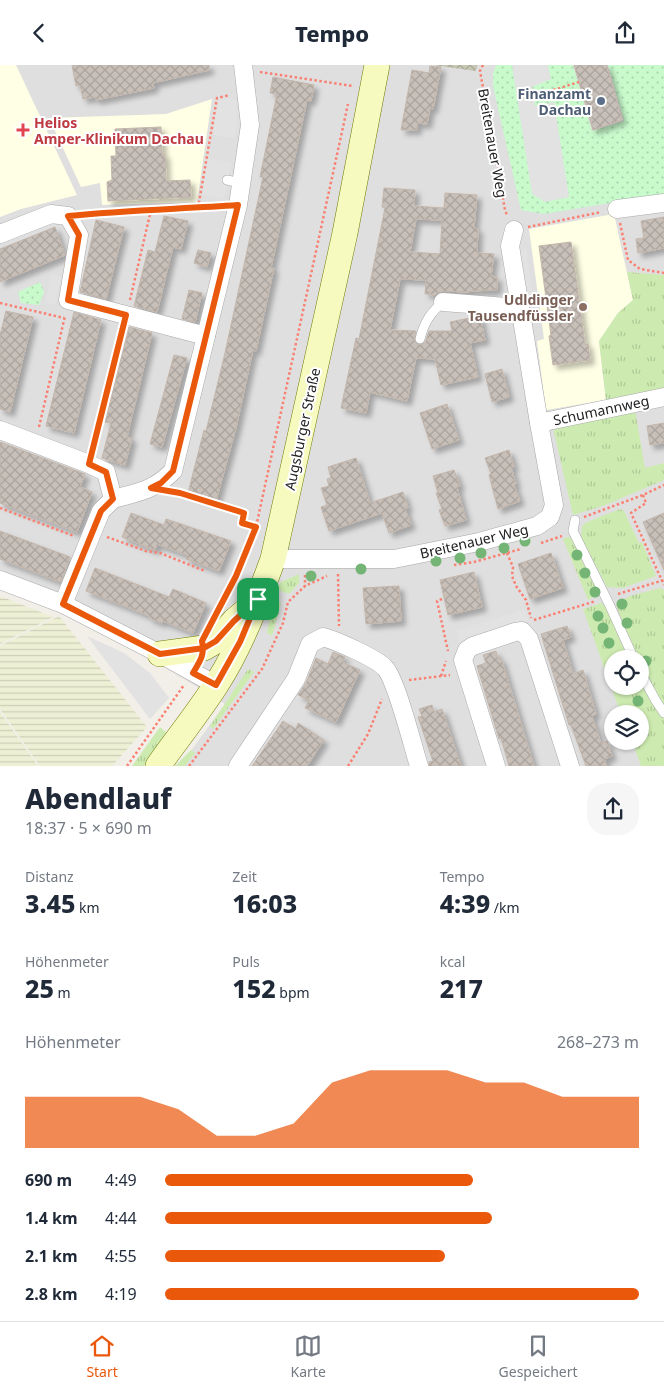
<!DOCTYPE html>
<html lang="de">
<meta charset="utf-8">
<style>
body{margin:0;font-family:"Noto Sans",sans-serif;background:#f6f6f7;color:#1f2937;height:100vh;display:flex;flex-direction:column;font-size:19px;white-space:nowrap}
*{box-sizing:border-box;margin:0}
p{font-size:16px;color:#747a83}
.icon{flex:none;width:28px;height:28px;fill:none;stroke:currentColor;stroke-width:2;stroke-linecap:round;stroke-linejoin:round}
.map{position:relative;height:701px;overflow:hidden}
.sheet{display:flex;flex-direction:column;background:#fff;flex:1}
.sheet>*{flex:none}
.fabs{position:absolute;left:604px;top:585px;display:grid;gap:10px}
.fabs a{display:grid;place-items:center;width:45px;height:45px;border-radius:50%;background:#fff;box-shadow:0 1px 4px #0004;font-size:25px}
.pin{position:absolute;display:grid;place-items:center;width:42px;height:42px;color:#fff;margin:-21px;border-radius:10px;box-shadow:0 2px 8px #0006}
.round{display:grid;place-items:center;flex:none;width:52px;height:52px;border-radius:20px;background:#f6f6f7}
.overview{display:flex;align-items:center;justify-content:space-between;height:85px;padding:0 25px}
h1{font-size:28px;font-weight:800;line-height:38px}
.metrics{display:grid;grid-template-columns:repeat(3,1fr);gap:8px;height:85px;padding:5px 25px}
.metrics div{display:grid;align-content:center}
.metrics b{font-size:25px;font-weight:800}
.metrics small{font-size:14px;font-weight:400}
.metrics p{font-size:14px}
.chart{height:140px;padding:10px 25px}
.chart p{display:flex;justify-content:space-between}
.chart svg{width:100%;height:90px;margin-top:5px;fill:#ea580c;opacity:.7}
ul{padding:0 25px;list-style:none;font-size:16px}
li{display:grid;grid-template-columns:80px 60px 1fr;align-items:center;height:38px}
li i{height:12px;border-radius:6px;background:#ea580c}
header{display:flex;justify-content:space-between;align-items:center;height:65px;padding:0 25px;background:#fff;font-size:22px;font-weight:800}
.menu{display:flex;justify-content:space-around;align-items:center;height:70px;border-top:1px solid #e0e1e3;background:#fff;font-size:14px;color:#747a83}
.menu a{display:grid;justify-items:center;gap:2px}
.menu .selected{color:#ea580c}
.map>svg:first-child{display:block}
</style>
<header><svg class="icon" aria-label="back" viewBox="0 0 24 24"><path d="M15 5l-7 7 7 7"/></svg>Tempo<svg class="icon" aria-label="share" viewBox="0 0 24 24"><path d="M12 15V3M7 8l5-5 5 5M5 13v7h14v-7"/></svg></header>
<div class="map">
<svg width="664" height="701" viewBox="0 0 664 701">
<defs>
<pattern id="construction-cross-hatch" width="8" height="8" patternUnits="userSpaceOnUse" patternTransform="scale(1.25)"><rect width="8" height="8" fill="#c7c7b4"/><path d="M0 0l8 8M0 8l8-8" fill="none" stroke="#abab9a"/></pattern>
<pattern id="farmland-rules" width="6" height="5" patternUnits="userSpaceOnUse" patternTransform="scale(1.25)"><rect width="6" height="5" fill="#eef0d5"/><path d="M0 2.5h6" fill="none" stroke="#ccceb7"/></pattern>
<pattern id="grass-tufts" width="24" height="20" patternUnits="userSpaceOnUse" patternTransform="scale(1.25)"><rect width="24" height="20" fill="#cdebb0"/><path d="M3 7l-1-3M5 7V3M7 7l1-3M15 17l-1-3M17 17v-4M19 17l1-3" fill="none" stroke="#b0c997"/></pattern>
<pattern id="park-dots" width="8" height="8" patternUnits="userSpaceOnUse" patternTransform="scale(1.25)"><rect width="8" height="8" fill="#c8facc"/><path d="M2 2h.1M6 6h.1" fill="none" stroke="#acd6af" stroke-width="1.8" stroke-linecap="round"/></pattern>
<pattern id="building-cross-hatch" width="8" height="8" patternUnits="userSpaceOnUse" patternTransform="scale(1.25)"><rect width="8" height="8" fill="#c7bfb8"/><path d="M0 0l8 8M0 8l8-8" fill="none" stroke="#aba49e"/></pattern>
<filter id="shadow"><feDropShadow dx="4.5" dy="4.5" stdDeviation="2.5" flood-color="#0004"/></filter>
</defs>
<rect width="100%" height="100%" fill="#f2efe9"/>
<path fill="#e0dfdf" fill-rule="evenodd" d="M0,0H664V701H180L225,639L128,580L42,538L0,520ZM612,594H640V621H612ZM612,649H640V676H612Z"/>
<g fill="#ffffe5">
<path d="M0,0H16L77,130L21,144L0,152Z"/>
<path d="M212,34L197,137L102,140L100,118L81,122L49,53L166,49Z"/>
<path d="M614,149L633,235L618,248L599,276L606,335L546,345L537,276L544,274L529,164Z"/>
</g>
<path fill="url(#construction-cross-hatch)" d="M433,0H478L475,6Z"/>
<g fill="url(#farmland-rules)">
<path d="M0,531L53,552L0,579Z"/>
<path d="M59,551L147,662L112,701H40L0,644V581Z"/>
<path d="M0,647L38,701H0Z"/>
</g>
<g fill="url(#grass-tufts)">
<path d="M627,207L664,210V324L606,335L599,276L618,248L633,235Z"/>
<path d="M635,345L645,403L664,398V415L603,441L573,450L553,363Z"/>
<path d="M620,444L624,446L639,478L642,477L656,511L623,523L607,522L581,472L582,461L587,457Z"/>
<path d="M567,472L572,473L599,525V529L588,535L563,474Z"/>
<path d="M299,509V518L290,528H286L276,524L281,517Z"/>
<path d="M660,523L664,525V640C643,608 628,575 616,539L630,531Z"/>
<path d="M273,534L281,538L272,571L267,568Z"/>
<path d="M601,538L606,540L634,594H612V621H640V607L664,648V701H641L632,676H640V649H621L583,544Z"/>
<path d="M248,604L254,607L213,664L210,661Z"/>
<path d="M160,662L168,669L144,701H132Z"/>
<path d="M191,685L195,688L185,701H175Z"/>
</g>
<g fill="url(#park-dots)">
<path d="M496,0H573L592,66L624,56L608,0H664V129L544,149L521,145L493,21V8Z"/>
<path d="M40,217L44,227L39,240L21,238L18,227Z"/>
</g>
<g fill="#e2e2e2">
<path d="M512,0H548L551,14L532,22L534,31L535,41L554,37L569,132L545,137L532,129Z"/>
<path d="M219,33L236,35L237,55L235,74L213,70Z"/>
<path d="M208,94L231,97L224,134L202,130Z"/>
<path d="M526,183L535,255L525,261L516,188Z"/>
<path d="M51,210L61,212L55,240L45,238Z"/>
<path d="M525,544L529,556L460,578L456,566Z"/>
<path d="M87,571L124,588L150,608L169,633L150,654Z"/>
</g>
<g fill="url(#building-cross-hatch)" stroke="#c4b6ab" fill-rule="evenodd" filter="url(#shadow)">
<path d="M72,0H209V5L153,18L154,23L96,35L95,32L83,34L80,20L76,21Z"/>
<path d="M574,0H607L622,55L593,65Z"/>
<path d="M430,1L441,2L433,44L430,43L427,59L417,58V65H401L412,5L429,8Z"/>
<path d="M273,12L314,20L311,36L307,35L271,203H274L256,286L253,285L236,363L216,436L188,428L204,365L206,366L225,288L263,112H260L277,29L270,28Z"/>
<path d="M161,62L162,89H165L166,116L190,115L191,132L108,136L107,117L112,115L111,91H116L115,64Z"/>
<path d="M384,123L415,125L414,141L444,143L445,128L477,130L474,163L478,164L477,188L494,189L491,211L497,212V225L469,226V227L443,226L432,231V229H425L426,215L400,214L390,265L416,266L414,275L418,280L425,278L429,266H452L450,257L480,251L485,275L470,278L478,312L441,320L435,294L416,293L407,336L370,327L366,348L341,343L356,273L359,274L385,143L382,142ZM416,154L442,155L440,189L410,187Z"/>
<path d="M164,151L188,156L181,184L173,182L157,247L134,241L148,185L155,187Z"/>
<path d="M664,152V183L638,188L636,174L644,173L641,156Z"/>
<path d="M96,155L124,162L106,234L80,227Z"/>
<path d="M55,162L65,190L0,217V184Z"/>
<path d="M571,177L585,279H588L590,295L553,300L549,271L551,270L539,181Z"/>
<path d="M198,185L211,188L207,202L194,198Z"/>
<path d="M189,225L202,228L195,257L182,254Z"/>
<path d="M6,246L33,252L10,347L0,344V270Z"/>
<path d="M74,247L101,255L74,368L46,361Z"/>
<path d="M129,262L152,268L127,372L132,373L125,400L102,393L111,358L105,357Z"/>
<path d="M174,290L187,293L162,382L150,379Z"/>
<path d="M502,304L509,332L492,337L485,309Z"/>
<path d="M447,339L459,375L432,384L420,348Z"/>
<path d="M664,358V378L650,380L647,361Z"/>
<path d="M0,377L85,409L80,422L92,427L77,467L0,438Z"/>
<path d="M509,385L514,402H511L516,419L514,420L520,436L498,444L489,410L491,409L485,393Z"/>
<path d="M356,393L370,438L403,427L408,443L405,444L411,460L389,468L382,448L329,466L321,442L327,440L321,423L329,421L327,414L331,413L328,402Z"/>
<path d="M454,405L460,421L457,422L466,455L445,461L439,445L442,444L436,428H438L433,411Z"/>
<path d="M131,448L164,460L166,454L231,476L219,506L186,494L187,490L176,486L157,479L155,485L122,472Z"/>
<path d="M664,448V505L643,457Z"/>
<path d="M0,466L70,492L61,517L0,494Z"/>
<path d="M551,488L563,523L530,534L518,499Z"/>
<path d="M95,503L169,532L173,524L206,538L193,568L163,556L162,558L149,553L150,551L86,526Z"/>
<path d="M474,507L482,542L448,550L440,515Z"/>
<path d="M399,521L401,556L366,559L363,523Z"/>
<path d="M567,561L571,572L563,575L573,609L583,605L596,649L592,651L601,678L607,676L612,691L604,694L607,701H586L571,660H569L541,569Z"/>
<path d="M496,586L498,594L501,593L534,701H509L501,673L499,674L477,601L486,598L483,590Z"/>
<path d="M333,587L345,592L342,597L360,605L336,657L305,643L309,635L298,630L306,618L316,593L328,599Z"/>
<path d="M432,640L434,647L442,644L461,701H429V697L433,696L418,652L422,651L419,644Z"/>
<path d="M283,656L296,664L298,658L324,675L307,701H252Z"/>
</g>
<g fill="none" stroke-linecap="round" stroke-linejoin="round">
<g stroke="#a9a9a9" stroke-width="10">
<g id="service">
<path d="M227,115L241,118"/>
<path d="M420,274C424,258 430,248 443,237"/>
<path d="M575,455L573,466L610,541L634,594"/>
<path d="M640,607L656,636L664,648"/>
</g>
</g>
<g stroke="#a9a9a9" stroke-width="19">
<g id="minor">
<path d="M617,144L664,138"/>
<path d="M0,169L51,149L68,151L79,170L68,235L206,271"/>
<path d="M443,237L520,243"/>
<path d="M539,358L664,332"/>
<path d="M0,365L89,399L106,407L113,434"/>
<path d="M113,434C139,427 153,426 173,406L238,140L250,60L243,0"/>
<path d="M273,494H394L479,477L537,461L550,452L554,440L539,358L510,181L514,165"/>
<path d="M0,515L63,539L160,589L216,620"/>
<path d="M63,539L101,446L113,434"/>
<path d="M238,701L296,614L310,579L323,572C337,576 376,593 385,603C396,614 413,682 419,701"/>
<path d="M496,701L463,595L467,585L473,581L515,567L522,566L529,574L570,701"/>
</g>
</g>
<g stroke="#707d05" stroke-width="26">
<g id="secondary">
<path d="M160,589L204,583L216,576L234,556L249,543"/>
<path d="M158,701C177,674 198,648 216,620C241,581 257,538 273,494L345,168L377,0"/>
</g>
</g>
<g stroke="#fa8072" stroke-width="2.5" stroke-dasharray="2.5 2.5" stroke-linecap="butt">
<path d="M483,0L480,6L505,145L507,150"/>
<path d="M260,7L353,21"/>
<path d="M534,31L579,17"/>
<path d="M198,143L217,33L230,30"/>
<path d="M84,149L117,145L221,141"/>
<path d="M620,158L628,195L640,204L664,208"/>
<path d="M528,162L601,147"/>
<path d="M130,235L151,145"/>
<path d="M0,238L64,253"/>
<path d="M39,362L65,251"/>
<path d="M93,383L123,264"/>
<path d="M173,427L244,448L242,457L256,462"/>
<path d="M643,430L646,438L631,448L664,520"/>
<path d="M0,443L74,471"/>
<path d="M584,452L643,430L664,420"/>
<path d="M107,472L146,486L160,488L205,506"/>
<path d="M541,478L562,471"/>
<path d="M507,488L513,502L512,511L516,521L526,535L531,553"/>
<path d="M454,500L474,497L521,484"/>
<path d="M338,509L339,561"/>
<path d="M305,510V521"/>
<path d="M618,529L664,515"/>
<path d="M442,534L437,536L448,586"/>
<path d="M222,539L236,511L256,462L348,39"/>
<path d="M534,555L596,536"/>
<path d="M441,611L446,596"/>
<path d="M409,615L450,610"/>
<path d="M127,701L184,620"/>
<path d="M189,701L262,604L283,558L288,537L305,521L327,511"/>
<path d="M348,701L368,669L382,634"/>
</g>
<use href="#service" stroke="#fff" stroke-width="9"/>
<use href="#minor" stroke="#fff" stroke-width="18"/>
<use href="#secondary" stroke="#f7fabf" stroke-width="25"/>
</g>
<g fill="#74b475">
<circle cx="525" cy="476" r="5.5"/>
<circle cx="504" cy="483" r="5.5"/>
<circle cx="481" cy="488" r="5.5"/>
<circle cx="577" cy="490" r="5.5"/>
<circle cx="460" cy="493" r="5.5"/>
<circle cx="436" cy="496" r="5.5"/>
<circle cx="361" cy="504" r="5.5"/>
<circle cx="585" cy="508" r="5.5"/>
<circle cx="311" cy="511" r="5.5"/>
<circle cx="595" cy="527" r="5.5"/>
<circle cx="622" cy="539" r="5.5"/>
<circle cx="598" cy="551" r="5.5"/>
<circle cx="627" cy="558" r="5.5"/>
<circle cx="603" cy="563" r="5.5"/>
<circle cx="609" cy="578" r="5.5"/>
<circle cx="646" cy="596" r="5.5"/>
<circle cx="638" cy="636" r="5.5"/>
</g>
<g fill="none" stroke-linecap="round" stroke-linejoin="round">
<g stroke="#fff" stroke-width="10">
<path id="route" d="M258,534L234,556L216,576L204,583L160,589L63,539L101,446L113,434L106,407L89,399L126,250L68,235L79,170L68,151C125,145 181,144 238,140L173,406L161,418L151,423L180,428L244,448L242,458L256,462L236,511L202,576C205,590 200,596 193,608L216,620L240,577L258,534"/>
</g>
<use href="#route" stroke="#ea580c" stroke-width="6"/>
</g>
<circle fill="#5c6f8a" stroke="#fff" stroke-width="2" cx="601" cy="36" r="5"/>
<path fill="#e0444e" stroke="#fff" stroke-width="2" d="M20.5 57.5h5v5h5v5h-5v5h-5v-5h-5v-5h5z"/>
<circle fill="#8d6e63" stroke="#fff" stroke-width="2" cx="583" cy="242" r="5"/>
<g text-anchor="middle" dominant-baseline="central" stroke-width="4" stroke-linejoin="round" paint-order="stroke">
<g font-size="14" font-weight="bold" fill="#4e5e75" stroke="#fff" text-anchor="end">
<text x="591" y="28">Finanzamt<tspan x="591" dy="16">Dachau</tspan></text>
</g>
<g font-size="14" font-weight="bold" fill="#be3a42" stroke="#fff" text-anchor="start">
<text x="34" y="57">Helios<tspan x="34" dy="16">Amper-Klinikum Dachau</tspan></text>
</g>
<g font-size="14" fill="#222" stroke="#fff">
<text transform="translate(493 78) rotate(80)">Breitenauer Weg</text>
<text transform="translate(601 345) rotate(-12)">Schumannweg</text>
<text transform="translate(302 364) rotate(-78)">Augsburger Straße</text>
<text transform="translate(474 476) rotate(-13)">Breitenauer Weg</text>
</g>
<g font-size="14" font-weight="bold" fill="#785e54" stroke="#fff" text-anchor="end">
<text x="573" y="234">Udldinger<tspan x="573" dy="16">Tausendfüssler</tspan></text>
</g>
</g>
</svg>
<div class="fabs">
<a><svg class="icon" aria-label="locate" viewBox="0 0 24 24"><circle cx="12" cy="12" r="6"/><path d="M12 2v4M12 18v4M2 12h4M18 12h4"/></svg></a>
<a><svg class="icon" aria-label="layers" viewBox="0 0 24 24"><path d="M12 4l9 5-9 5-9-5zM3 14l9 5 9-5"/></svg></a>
</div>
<div class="pin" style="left:258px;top:534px;background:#1e9e55"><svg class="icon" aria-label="arrive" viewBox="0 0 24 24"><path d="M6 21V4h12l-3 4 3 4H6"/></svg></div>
</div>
<section class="sheet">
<div class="overview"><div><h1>Abendlauf</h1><p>18:37 · 5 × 690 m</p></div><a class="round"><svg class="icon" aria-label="share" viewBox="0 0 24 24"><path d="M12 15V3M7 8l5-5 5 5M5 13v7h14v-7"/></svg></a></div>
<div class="metrics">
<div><p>Distanz</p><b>3.45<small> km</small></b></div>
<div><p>Zeit</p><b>16:03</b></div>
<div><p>Tempo</p><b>4:39<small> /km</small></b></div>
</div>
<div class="metrics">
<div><p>Höhenmeter</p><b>25<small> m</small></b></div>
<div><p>Puls</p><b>152<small> bpm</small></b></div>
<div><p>kcal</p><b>217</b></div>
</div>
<div class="chart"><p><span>Höhenmeter</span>268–273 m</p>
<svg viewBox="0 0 160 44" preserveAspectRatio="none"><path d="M0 44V19L10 19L20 19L30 19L40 25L50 38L60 38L70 32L80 12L90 6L100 6L110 6L120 12L130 12L140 19L150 19L160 19V44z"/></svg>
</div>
<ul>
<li><b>690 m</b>4:49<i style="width:65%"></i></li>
<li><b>1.4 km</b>4:44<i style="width:69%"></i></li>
<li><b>2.1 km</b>4:55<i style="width:59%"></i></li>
<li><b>2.8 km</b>4:19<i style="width:100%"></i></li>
</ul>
</section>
<nav class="menu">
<a class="selected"><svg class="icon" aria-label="home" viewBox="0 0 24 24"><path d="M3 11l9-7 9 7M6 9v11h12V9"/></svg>Start</a>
<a><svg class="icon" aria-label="map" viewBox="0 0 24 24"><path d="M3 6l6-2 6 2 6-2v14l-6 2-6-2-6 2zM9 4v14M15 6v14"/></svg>Karte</a>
<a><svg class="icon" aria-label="saved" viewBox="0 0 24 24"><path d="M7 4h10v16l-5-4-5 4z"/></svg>Gespeichert</a>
</nav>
